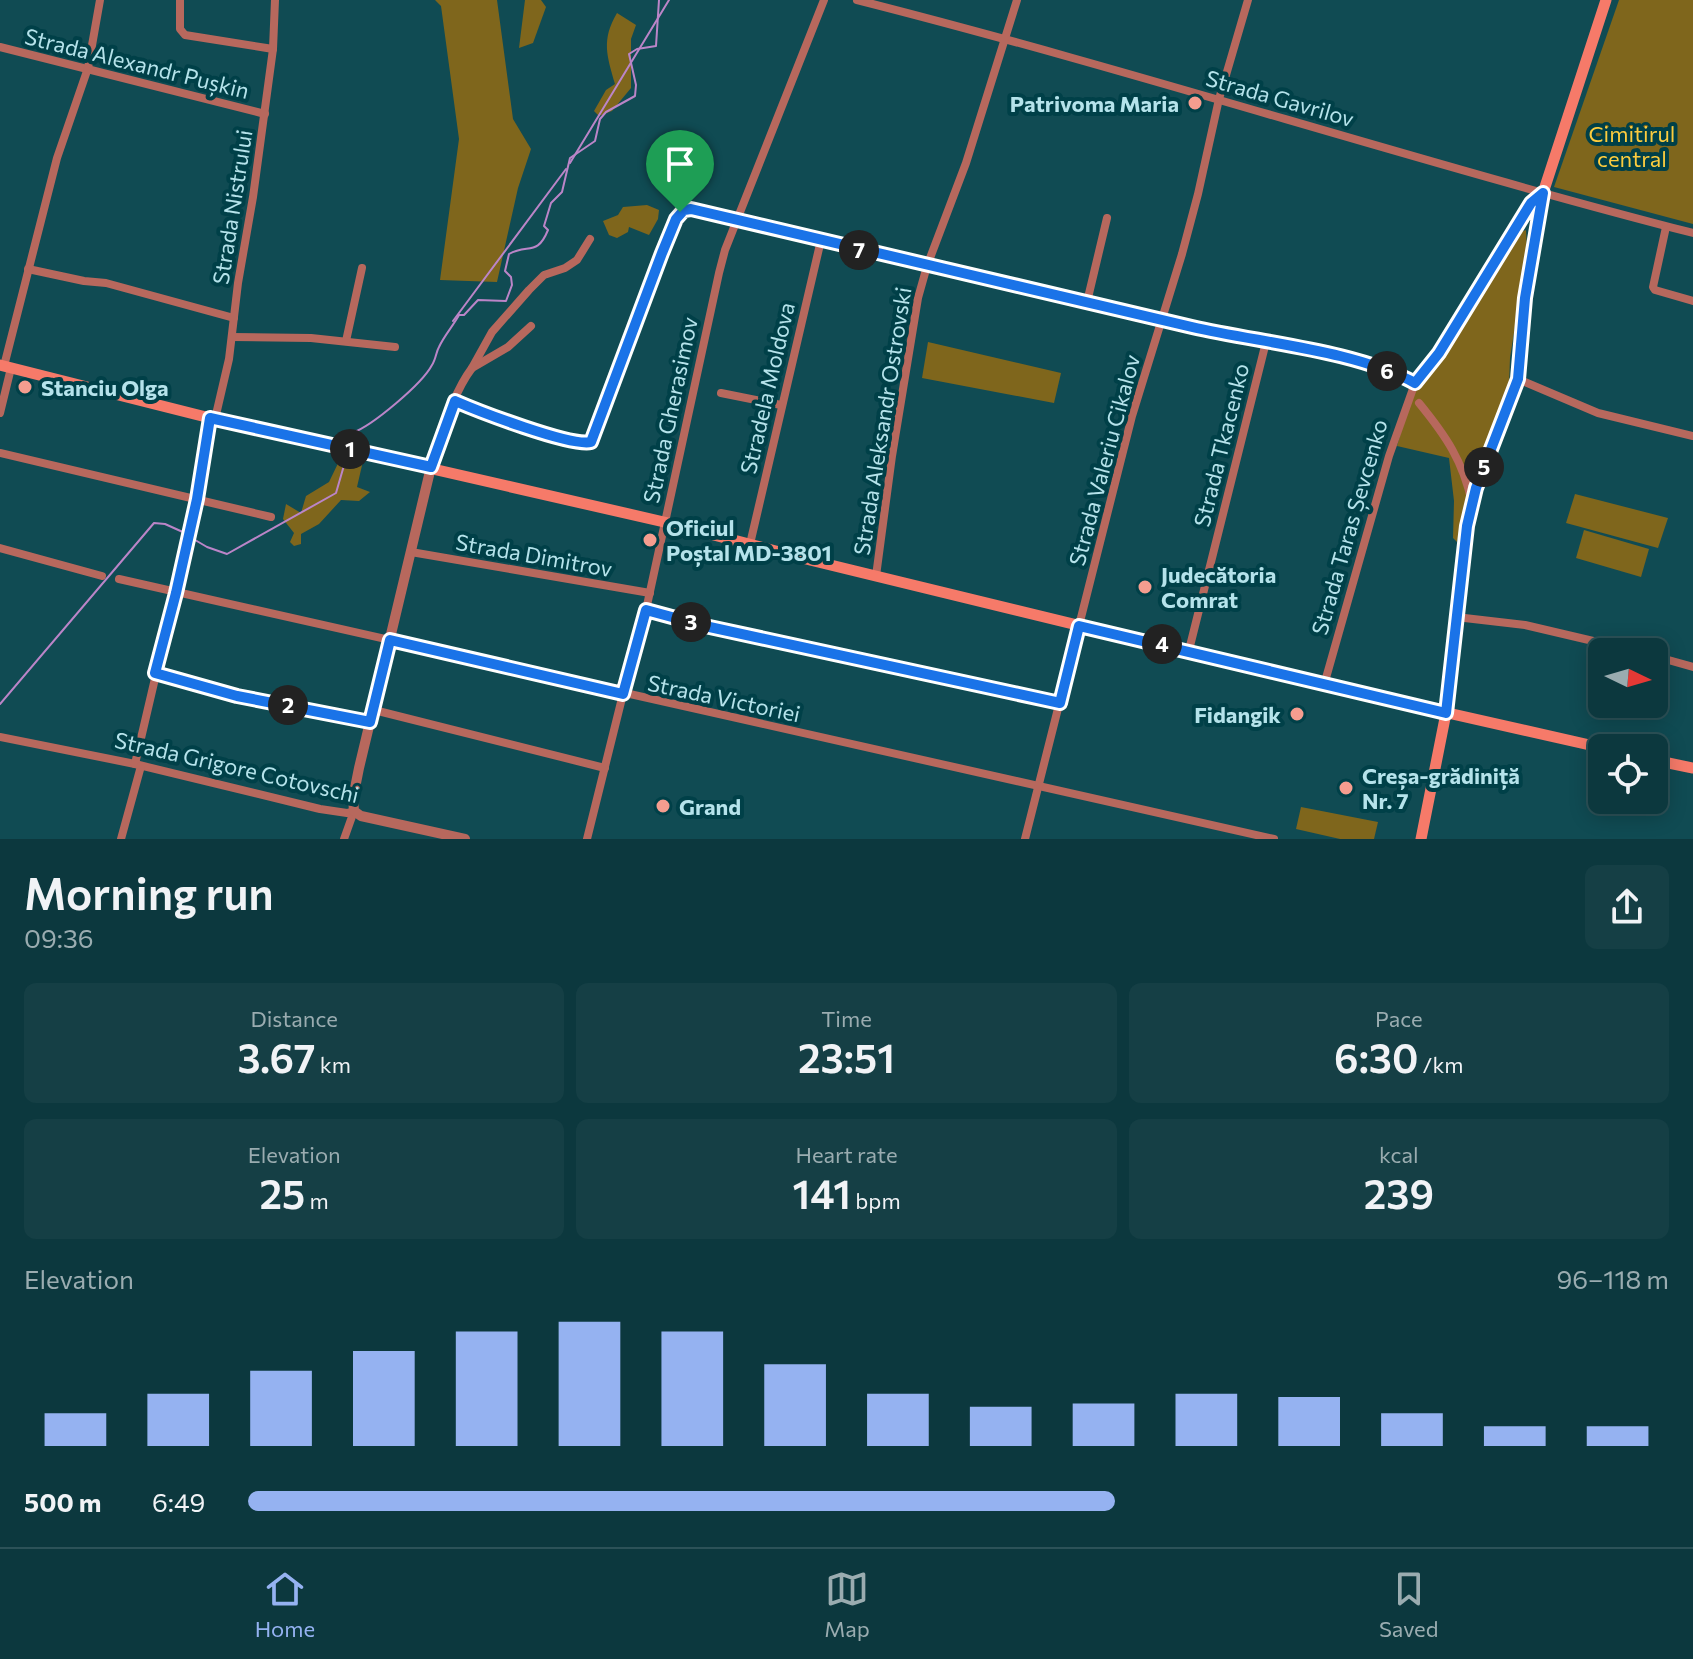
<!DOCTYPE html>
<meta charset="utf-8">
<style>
body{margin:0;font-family:Commissioner,sans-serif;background:#153f45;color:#f1f3f6;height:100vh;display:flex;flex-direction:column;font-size:30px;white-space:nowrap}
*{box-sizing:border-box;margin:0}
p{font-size:26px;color:#9aacb0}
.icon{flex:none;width:44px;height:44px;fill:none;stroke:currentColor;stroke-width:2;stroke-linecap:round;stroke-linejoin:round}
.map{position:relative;height:839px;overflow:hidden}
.sheet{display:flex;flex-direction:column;background:#0c383e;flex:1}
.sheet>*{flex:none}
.needle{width:52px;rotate:95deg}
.fabs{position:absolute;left:1588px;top:638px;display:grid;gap:16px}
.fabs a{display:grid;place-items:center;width:80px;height:80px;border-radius:12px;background:#0c383e;box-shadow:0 4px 20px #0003,0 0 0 2px #2c5258;font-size:40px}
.pin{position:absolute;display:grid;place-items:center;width:68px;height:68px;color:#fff;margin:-82px -34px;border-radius:50% 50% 50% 0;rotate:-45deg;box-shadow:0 0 8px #0007}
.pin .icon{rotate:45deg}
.km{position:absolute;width:40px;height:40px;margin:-20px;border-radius:50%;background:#222;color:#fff;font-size:22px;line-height:40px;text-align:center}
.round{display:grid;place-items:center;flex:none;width:84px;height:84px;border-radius:12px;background:#153f45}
.headline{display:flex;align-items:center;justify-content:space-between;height:136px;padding:0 24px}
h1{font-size:44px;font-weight:600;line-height:60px}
.figures{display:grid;grid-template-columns:repeat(3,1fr);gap:12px;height:136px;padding:8px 24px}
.figures div{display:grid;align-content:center;border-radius:12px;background:#153f45;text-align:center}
.figures b{font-size:40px;font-weight:600}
.figures small{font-size:22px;font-weight:400}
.figures p{font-size:22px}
.chart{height:224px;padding:16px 24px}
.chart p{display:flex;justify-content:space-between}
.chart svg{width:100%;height:144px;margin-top:8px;stroke:#95b2f1;stroke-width:6}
ul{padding:0 24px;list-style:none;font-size:26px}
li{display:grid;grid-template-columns:128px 96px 1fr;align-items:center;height:60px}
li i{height:20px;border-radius:10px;background:#95b2f1}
.tabs{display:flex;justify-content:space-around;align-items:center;height:112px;border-top:2px solid #2c5258;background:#0c383e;font-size:22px;color:#9aacb0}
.tabs a{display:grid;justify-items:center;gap:4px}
.tabs .selected{color:#95b2f1}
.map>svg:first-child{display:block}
</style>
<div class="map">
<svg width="1693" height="839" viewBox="0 0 1693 839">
<rect width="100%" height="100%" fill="#104b53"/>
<g fill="#7f661c">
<path d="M435,0H497L513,119L531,149L518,188L497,282L440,280L459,139L441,6Z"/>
<path d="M525,0H541L546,7L533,43L519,48Z"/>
<path d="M1619,0H1693V224L1554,187Z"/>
<path d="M617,13L636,25L631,39V88L612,111L599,116L594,111L606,90L615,84C607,56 601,40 617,13Z"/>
<path d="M647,205L659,210L658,219L649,235L629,227L628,232L617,238L609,235L603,221L618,215L623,207Z"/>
<path d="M1526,230L1527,250L1510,358L1509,386L1473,478L1457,542L1453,538L1454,501L1449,458L1397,446L1411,398L1460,327L1518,233Z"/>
<path d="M928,342L1061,373L1054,403L922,378Z"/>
<path d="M343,453L363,461L357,487L370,492L359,501L341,500L319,524L301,534V544L294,546L290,542L294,533L283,519L286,504L301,513L306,496L329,482Z"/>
<path d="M1575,494L1668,518L1658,548L1566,523Z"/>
<path d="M1584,530L1649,549L1641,577L1576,558Z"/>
<path d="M1301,807L1378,822L1374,839H1340L1296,829Z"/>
</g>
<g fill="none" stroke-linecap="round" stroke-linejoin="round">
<g stroke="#bb85c8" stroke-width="2">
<path d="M570,163L669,0"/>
<path d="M453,321L566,169"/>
<path d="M349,445L352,433C372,426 422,384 432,365C436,359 436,352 439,347C444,336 453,326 459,315H464L478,300L506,301L512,285L511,277L505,271L509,254C528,243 537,257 548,230L544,226L551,203L562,192L570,158L595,141L600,119L606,112L635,96L636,85L629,54L637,49L656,46L659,0"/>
<path d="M190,537L207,547L227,554L336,493L347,455"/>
<path d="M0,704L154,523L165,524L185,533"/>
</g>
<g stroke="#b7685d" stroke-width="8">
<path d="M180,0V29L185,35L273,49"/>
<path d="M857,0C1137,71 1413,161 1693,233"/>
<path d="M0,47L265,114"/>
<path d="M1666,227L1653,287L1655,290L1693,301"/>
<path d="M28,269L84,281L106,283L234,318"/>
<path d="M1087,302L1107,218"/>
<path d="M232,337L311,338L395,347"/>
<path d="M346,341L362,268"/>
<path d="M4,366L57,158L88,68L100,0"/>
<path d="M472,368L492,332L529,290L544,275L565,268L577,260L590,239"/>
<path d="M1518,379L1598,413L1693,436"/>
<path d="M721,393L781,405"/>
<path d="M455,401C478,411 570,446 591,442L676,219L680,212L691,209C857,246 1021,288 1186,326C1257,342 1352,349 1415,383"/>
<path d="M1419,403C1446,436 1463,461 1472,503"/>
<path d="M0,413L11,368"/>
<path d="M215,419L229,359L238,283L253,197L273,49L275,0"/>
<path d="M0,453L271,517"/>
<path d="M431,467C443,434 451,396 472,368L508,347L531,326"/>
<path d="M750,544L821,240"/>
<path d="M0,548L102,576"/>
<path d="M411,552L650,593"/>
<path d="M876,576L892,456L918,298L927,266L966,163L1017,0"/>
<path d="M119,579L1274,839"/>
<path d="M646,610L705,626L1060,703"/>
<path d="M1456,617L1525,625L1640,652"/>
<path d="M1189,650L1266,342"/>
<path d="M1654,656L1693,667"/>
<path d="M155,673L237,696L370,722"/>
<path d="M1324,685L1389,456L1415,383L1439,353L1531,203L1543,193"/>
<path d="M374,710L605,768"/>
<path d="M0,737L135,764L320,809L347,813L354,811L344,839"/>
<path d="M135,764L197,499L210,418"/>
<path d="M121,839L141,766"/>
<path d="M587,839L623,694L646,610L719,273L725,250L824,0"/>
<path d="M1025,839L1132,416L1182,254L1198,194L1219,99L1248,0"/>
</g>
<path stroke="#b7685d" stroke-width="10" d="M431,467L359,768L353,798L354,811L361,816L465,839"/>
<g stroke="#f67a69" stroke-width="11">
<path d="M0,365L210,418L664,522L810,560L1324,685L1603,748"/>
<path d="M1654,760L1693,768"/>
<path d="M1421,839L1448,703L1456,617L1472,504L1516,389L1521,365L1525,298L1543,193L1606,0"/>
</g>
</g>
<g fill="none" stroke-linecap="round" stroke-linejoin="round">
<g stroke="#fff" stroke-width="16">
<path id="route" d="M1543,193L1525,298L1518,379L1476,488L1467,526L1446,713L1079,626L1060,703L705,626L646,610L623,694L390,640L370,722L237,696L155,673L176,593L197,499L210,418L431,467L455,401C478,411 571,447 591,442L662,253L676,219L684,210L691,209C858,247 1025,289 1192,327C1261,343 1354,350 1415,383L1439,353L1531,203Z"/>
</g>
<use href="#route" stroke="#1a73e8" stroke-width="10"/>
</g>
<g fill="#f59d8f" stroke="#004048" stroke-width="3">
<circle cx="1195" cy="103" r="8"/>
<circle cx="25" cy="387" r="8"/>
<circle cx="650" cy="540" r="8"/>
<circle cx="1145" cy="587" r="8"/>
<circle cx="1297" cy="714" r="8"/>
<circle cx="1346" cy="788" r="8"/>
<circle cx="663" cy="806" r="8"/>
</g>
<g text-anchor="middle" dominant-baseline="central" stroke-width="8" stroke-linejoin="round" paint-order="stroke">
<g font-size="22" fill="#b5e3eb" stroke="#004048">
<text transform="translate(137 63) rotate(14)">Strada Alexandr Pușkin</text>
<text transform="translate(1280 98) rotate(16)">Strada Gavrilov</text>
<text transform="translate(232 207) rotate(-81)">Strada Nistrului</text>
<text transform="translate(767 388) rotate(-77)">Stradela Moldova</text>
<text transform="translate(670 410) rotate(-78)">Strada Gherasimov</text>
<text transform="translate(882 421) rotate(-81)">Strada Aleksandr Ostrovski</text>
<text transform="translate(1221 445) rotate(-76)">Strada Tkacenko</text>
<text transform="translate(1104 460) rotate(-75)">Strada Valeriu Cikalov</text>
<text transform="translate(1349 527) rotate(-74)">Strada Taras Șevcenko</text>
<text transform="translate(534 555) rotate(10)">Strada Dimitrov</text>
<text transform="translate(724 698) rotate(12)">Strada Victoriei</text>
<text transform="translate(237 767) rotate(13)">Strada Grigore Cotovschi</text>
</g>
<g font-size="22" font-weight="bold" fill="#b5e3eb" stroke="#004048" text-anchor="start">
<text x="1179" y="103" text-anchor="end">Patrivoma Maria</text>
<text x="41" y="387">Stanciu Olga</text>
<text x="666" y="527">Oficiul<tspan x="666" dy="25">Poștal MD-3801</tspan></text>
<text x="1161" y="574">Judecătoria<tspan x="1161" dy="25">Comrat</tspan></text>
<text x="1281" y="714" text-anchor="end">Fidangik</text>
<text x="1362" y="775">Creșa-grădiniță<tspan x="1362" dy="25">Nr. 7</tspan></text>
<text x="679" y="806">Grand</text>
</g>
<g font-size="22" fill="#fccc3e" stroke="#004048">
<text x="1632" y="133">Cimitirul<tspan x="1632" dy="25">central</tspan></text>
</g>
</g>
</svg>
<div class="fabs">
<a><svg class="needle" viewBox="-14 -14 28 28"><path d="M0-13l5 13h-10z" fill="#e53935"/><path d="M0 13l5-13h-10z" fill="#9aacb0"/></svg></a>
<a><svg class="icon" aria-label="locate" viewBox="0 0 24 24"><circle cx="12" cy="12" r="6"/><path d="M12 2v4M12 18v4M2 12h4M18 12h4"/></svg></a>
</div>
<div class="pin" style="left:680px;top:212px;background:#1e9e55"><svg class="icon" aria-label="arrive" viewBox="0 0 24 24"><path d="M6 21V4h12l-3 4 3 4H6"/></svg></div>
<b class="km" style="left:350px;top:449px">1</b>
<b class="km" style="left:288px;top:705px">2</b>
<b class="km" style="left:691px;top:622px">3</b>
<b class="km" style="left:1162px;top:644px">4</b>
<b class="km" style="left:1484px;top:467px">5</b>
<b class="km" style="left:1387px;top:371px">6</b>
<b class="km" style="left:859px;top:250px">7</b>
</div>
<section class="sheet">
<div class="headline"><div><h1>Morning run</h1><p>09:36</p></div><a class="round"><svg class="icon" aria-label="share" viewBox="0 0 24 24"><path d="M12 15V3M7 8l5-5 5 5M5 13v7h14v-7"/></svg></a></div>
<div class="figures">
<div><p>Distance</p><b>3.67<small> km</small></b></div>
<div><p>Time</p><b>23:51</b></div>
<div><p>Pace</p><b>6:30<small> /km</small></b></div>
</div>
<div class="figures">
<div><p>Elevation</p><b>25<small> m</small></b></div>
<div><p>Heart rate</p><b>141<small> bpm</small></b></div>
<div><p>kcal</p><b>239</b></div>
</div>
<div class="chart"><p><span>Elevation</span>96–118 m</p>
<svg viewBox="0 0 160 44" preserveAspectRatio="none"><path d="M5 44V34M15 44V28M25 44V21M35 44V15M45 44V9M55 44V6M65 44V9M75 44V19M85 44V28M95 44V32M105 44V31M115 44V28M125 44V29M135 44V34M145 44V38M155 44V38"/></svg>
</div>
<ul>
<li><b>500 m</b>6:49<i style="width:61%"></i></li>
</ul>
</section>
<nav class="tabs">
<a class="selected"><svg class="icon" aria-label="home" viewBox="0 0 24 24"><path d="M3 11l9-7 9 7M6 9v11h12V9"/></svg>Home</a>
<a><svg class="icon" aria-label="map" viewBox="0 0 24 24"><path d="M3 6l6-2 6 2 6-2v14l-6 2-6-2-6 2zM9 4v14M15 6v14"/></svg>Map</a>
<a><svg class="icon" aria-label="saved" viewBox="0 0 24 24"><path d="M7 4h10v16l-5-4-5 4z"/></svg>Saved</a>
</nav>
